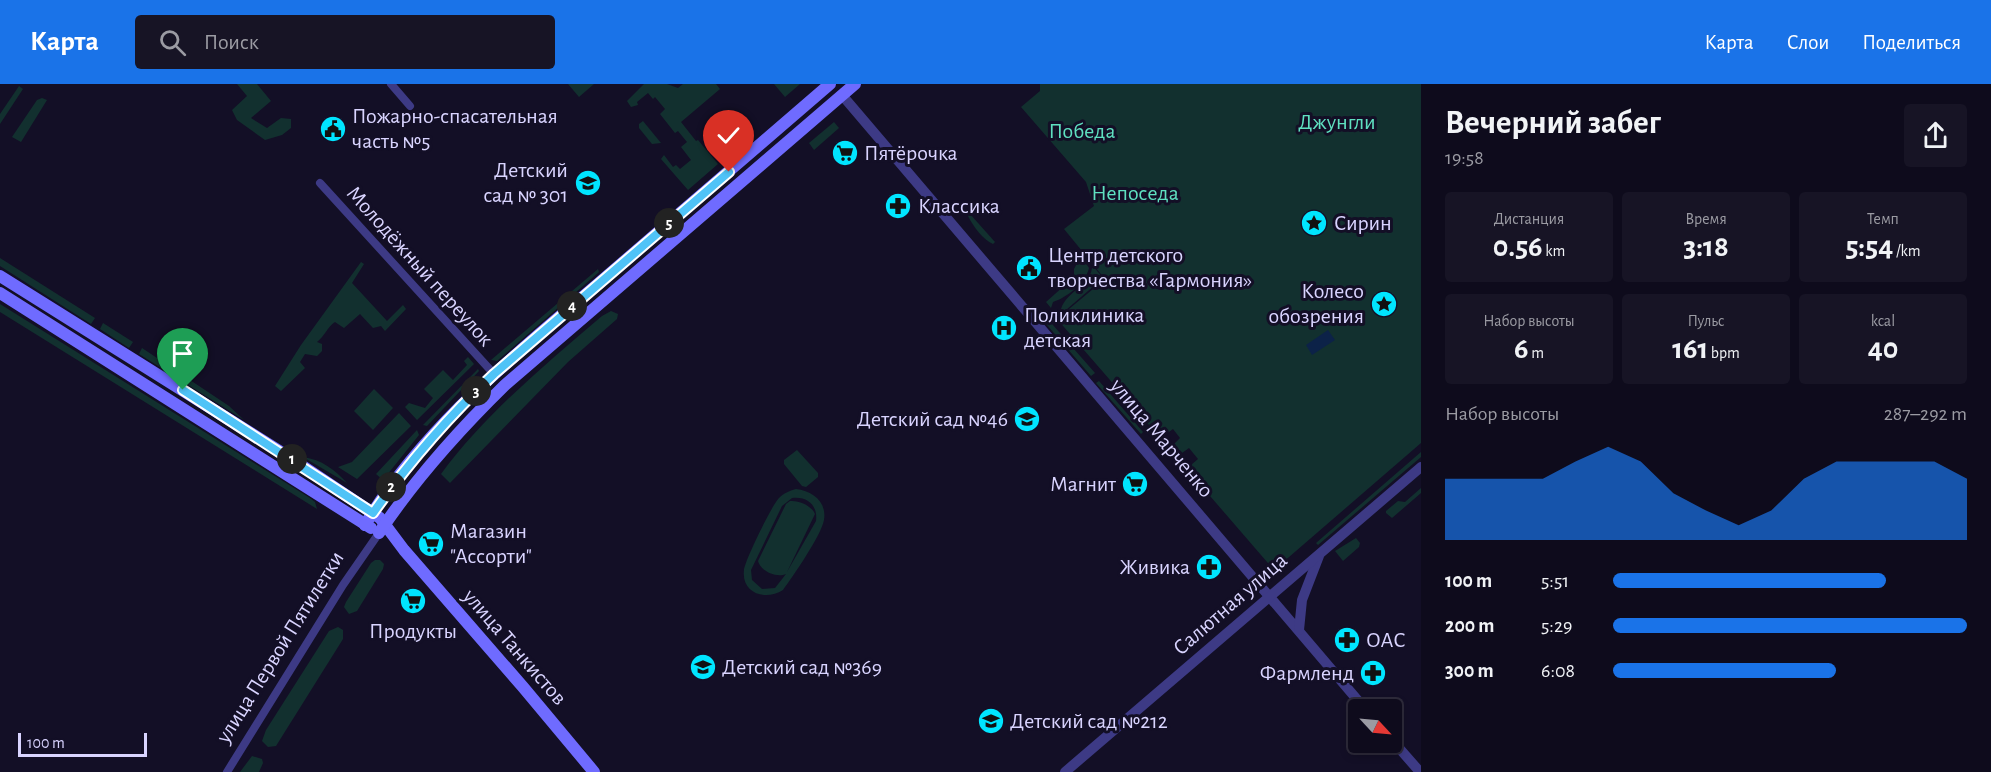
<!DOCTYPE html>
<html lang="ru">
<meta charset="utf-8">
<style>
body{margin:0;font-family:"Alegreya Sans",sans-serif;background:#171425;color:#f1f3f6;height:100vh;display:flex;flex-direction:column;font-size:22px;white-space:nowrap}
*{box-sizing:border-box;margin:0}
p{font-size:20px;color:#9b9ba3}
.icon{flex:none;width:33px;height:33px;fill:none;stroke:currentColor;stroke-width:2;stroke-linecap:round;stroke-linejoin:round}
.map{position:relative;flex:1;overflow:hidden}
.sheet{display:flex;flex-direction:column;background:#0e0b1c;width:570px}
.sheet>*{flex:none}
.needle{width:39px;rotate:116deg}
.controls{position:absolute;left:1348px;top:615px;display:grid;gap:12px}
.controls a{display:grid;place-items:center;width:54px;height:54px;border-radius:6px;background:#0e0b1c;box-shadow:0 3px 9px #0003,0 0 0 2px #2e2b3b;font-size:30px}
.scale{position:absolute;left:18px;bottom:15px;width:129px;box-sizing:border-box;padding-left:6px;border:3px solid #d9d4ff;border-top:0;font-size:16px;line-height:21px;white-space:nowrap;color:#d9d4ff;-webkit-text-stroke:4px #130f26;paint-order:stroke}
.pin{position:absolute;display:grid;place-items:center;width:51px;height:51px;color:#fff;margin:-62px -26px;border-radius:50% 50% 50% 0;rotate:-45deg;box-shadow:0 0 6px #0007}
.pin .icon{rotate:45deg}
.km{position:absolute;width:30px;height:30px;margin:-15px;border-radius:50%;background:#222;color:#fff;font-size:16px;line-height:30px;text-align:center}
.round{display:grid;place-items:center;flex:none;width:63px;height:63px;border-radius:6px;background:#171425}
.summary{display:flex;align-items:center;justify-content:space-between;height:102px;padding:0 24px}
h1{font-size:33px;font-weight:600;line-height:45px}
.metrics{display:grid;grid-template-columns:repeat(3,1fr);gap:9px;height:102px;padding:6px 24px}
.metrics div{display:grid;align-content:center;border-radius:6px;background:#171425;text-align:center}
.metrics b{font-size:30px;font-weight:600}
.metrics small{font-size:16px;font-weight:400}
.metrics p{font-size:16px}
.chart{height:168px;padding:12px 24px}
.chart p{display:flex;justify-content:space-between}
.chart svg{width:100%;height:108px;margin-top:6px;fill:#1a73e8;opacity:.7}
ul{padding:0 24px;list-style:none;font-size:20px}
li{display:grid;grid-template-columns:96px 72px 1fr;align-items:center;height:45px}
li i{height:15px;border-radius:8px;background:#1a73e8}
header{display:flex;align-items:center;gap:36px;box-sizing:border-box;height:84px;padding:0 30px;background:#1a73e8;color:#fff}
header strong{font-size:28px}
nav{display:flex;gap:33px;margin-inline-start:auto;font-size:21px}
.search{width:420px;height:54px;background:#171425;display:flex;align-items:center;gap:15px;box-sizing:border-box;padding:0 21px;border-radius:6px;color:#9b9ba3;font-size:22px}
main{display:flex;flex:1;min-height:0}
.map>svg:first-child{display:block}
</style>
<header>
<strong>Карта</strong>
<div class="search"><svg class="icon" aria-label="search" viewBox="0 0 24 24"><circle cx="10" cy="10" r="6"/><path d="M15 15l6 6"/></svg>Поиск</div>
<nav><a>Карта</a><a>Слои</a><a>Поделиться</a></nav>
</header>
<main>
<div class="map">
<svg width="1421" height="688" viewBox="0 0 1421 688">
<rect width="100%" height="100%" fill="#130f26"/>
<g fill="#12302f" fill-rule="evenodd">
<path d="M237,0H257L271,17L251,34L267,44L281,34L291,35V44L282,51L265,56L237,36L232,26L247,12Z"/>
<path d="M568,0H594L579,13Z"/>
<path d="M644,0H667L678,4L683,0H716L720,5L681,38L696,57L698,56L718,80L688,106L661,75L664,71L673,83L676,81L680,85L691,76L681,63L687,58L678,47L675,49L660,30L665,25L655,13L653,15L648,9L637,18L638,21L631,23L627,17Z"/>
<path d="M774,0H800L785,13Z"/>
<path d="M1040,0H1421V359L1274,486L1191,390V381L1198,375L1189,364L1182,369L1174,360L1180,354L1173,345L1166,350L1156,349L1057,235L1105,195L1064,145L1094,122L1086,98L1021,23L1040,7Z"/>
<path d="M19,2L23,5L0,40V30Z"/>
<path d="M42,14L47,16L21,58L12,53L37,16Z"/>
<path d="M643,37L661,59L652,60L639,44V40Z"/>
<path d="M834,38L839,44L814,66L809,59Z"/>
<path d="M970,130L995,158L993,160C983,156 973,142 968,132Z"/>
<path d="M1081,172L1089,184C1086,199 1066,214 1053,218L1051,224L1046,218L1074,193V185Z"/>
<path d="M0,174L95,234L91,240L0,182Z"/>
<path d="M361,178L364,180L352,199L387,237L403,221L406,225L385,247L381,242L373,244L360,230L344,244L335,238C327,243 325,252 317,258L322,260V267L317,272L305,270L300,278L305,284L281,307L275,302L301,261Z"/>
<path d="M1092,181L1103,194L1059,232L1054,227L1061,225C1067,206 1093,201 1092,181Z"/>
<path d="M598,185L599,188L497,277L491,276Z"/>
<path d="M0,220L310,414L315,418L317,425L0,228Z"/>
<path d="M1038,224L1095,289L1091,292L1035,227Z"/>
<path d="M611,227L618,230L617,235L568,278L450,399L441,390C486,329 545,281 602,232Z"/>
<path d="M103,239L133,258L129,264L100,245Z"/>
<path d="M142,264L229,322L244,336L139,270Z"/>
<path d="M468,273L474,280L417,336L405,323L409,319L425,324L433,314L424,305L443,286L453,296L467,281L464,277Z"/>
<path d="M478,285L479,287L427,342L423,341Z"/>
<path d="M1099,297L1143,348L1141,350L1096,299Z"/>
<path d="M374,305L393,324L373,346L354,327Z"/>
<path d="M399,329L411,342L357,395L338,383L352,378Z"/>
<path d="M417,346L419,351L383,396L376,390Z"/>
<path d="M797,366L818,389V393L806,403L802,402L784,380V376Z"/>
<path d="M1421,368V373L1318,461L1316,459Z"/>
<path d="M303,373C322,376 334,385 347,399Z"/>
<path d="M1421,404V409L1392,434L1386,429V427L1398,417L1405,418Z"/>
<path d="M796,405C812,407 827,417 824,436C821,452 793,492 783,506C766,517 741,510 744,486C745,476 772,421 779,414C784,409 789,407 796,405ZM792,414C807,412 818,421 816,437L787,488L815,430C812,422 799,416 790,417L786,420L758,477C761,488 777,494 786,490L775,504L762,505L752,496L751,486L782,422Z"/>
<path d="M1356,454L1360,459L1359,463L1343,477L1335,467Z"/>
<path d="M375,476H380L384,480L383,485L357,527L349,530L344,523L346,518L371,479Z"/>
<path d="M338,543L343,546V555L276,662L268,663L262,657L266,646L329,547Z"/>
<path d="M252,672L262,675L263,679L259,688H240Z"/>
</g>
<path fill="#0c2248" d="M1328,246L1335,256L1312,271L1306,261Z"/>
<g fill="none" stroke-linecap="round" stroke-linejoin="round">
<g stroke="#3d3a85" stroke-width="8">
<path d="M391,0L410,22"/>
<path d="M320,99L494,290"/>
<path d="M227,688L343,501L379,449"/>
</g>
<g stroke="#3d3a85" stroke-width="10">
<path d="M842,11L1366,626"/>
<path d="M1299,546L1302,516L1319,472"/>
<path d="M1392,656L1420,688"/>
<path d="M1065,688L1421,383"/>
</g>
<g stroke="#6f6bff" stroke-width="12">
<path d="M0,192L292,375L380,434L404,466L523,603L594,688"/>
<path d="M0,209L371,444"/>
<path d="M365,441C424,343 514,272 599,199C676,133 753,66 830,0"/>
<path d="M379,449C415,395 458,347 505,301L855,0"/>
</g>
</g>
<g fill="none" stroke-linecap="round" stroke-linejoin="round">
<g stroke="#fff" stroke-width="12">
<path id="route" d="M183,306L373,429C409,378 449,332 494,290L729,88"/>
</g>
<use href="#route" stroke="#4fc3f7" stroke-width="8"/>
</g>
<defs>
<g id="civic-disc" transform="scale(1.35)"><circle r="9.5" fill="#00e5ff" stroke="#130f26"/><path d="M-.6-6.5H3V-4.5H.6V-3L4-1V1h2V6H-6V1h2V-1L-.6-3ZM-1.2 2.5V6h2.4V2.5Z" fill="#111"/></g>
<g id="supermarket-disc" transform="scale(1.35)"><circle r="9.5" fill="#00e5ff" stroke="#130f26"/><path d="M-6-5.5h2.5l.6 2H6L4.5 2H-2.5L-4.4-4H-6ZM-1.5 3.2a1.3 1.3 0 1 0 .1 0ZM3 3.2a1.3 1.3 0 1 0 .1 0Z" fill="#111"/></g>
<g id="school-disc" transform="scale(1.35)"><circle r="9.5" fill="#00e5ff" stroke="#130f26"/><path d="M0-5L7-2L0 1L-7-2ZM-4 1L0 2.5L4 1V4Q0 6-4 4Z" fill="#111"/></g>
<g id="pharmacy-disc" transform="scale(1.35)"><circle r="9.5" fill="#00e5ff" stroke="#130f26"/><path d="M-2-6h4v4h4v4h-4v4h-4v-4h-4v-4h4Z" fill="#111"/></g>
<g id="sight-disc" transform="scale(1.35)"><circle r="9.5" fill="#00e5ff" stroke="#130f26"/><path d="M0-6L1.8-2.2L6-1.7L2.9 1.2L3.7 5.4L0 3.3L-3.7 5.4L-2.9 1.2L-6-1.7L-1.8-2.2Z" fill="#111"/></g>
<g id="hospital-disc" transform="scale(1.35)"><circle r="9.5" fill="#00e5ff" stroke="#130f26"/><path d="M-5-5h3v3.5h4V-5h3V5h-3V1.5h-4V5h-3Z" fill="#111"/></g>
</defs>
<g fill-rule="evenodd">
<use href="#civic-disc" x="333" y="45"/>
<use href="#supermarket-disc" x="845" y="69"/>
<use href="#school-disc" x="588" y="99"/>
<use href="#pharmacy-disc" x="898" y="122"/>
<use href="#sight-disc" x="1314" y="139"/>
<use href="#civic-disc" x="1029" y="184"/>
<use href="#sight-disc" x="1384" y="220"/>
<use href="#hospital-disc" x="1004" y="244"/>
<use href="#school-disc" x="1027" y="335"/>
<use href="#supermarket-disc" x="1135" y="400"/>
<use href="#supermarket-disc" x="431" y="460"/>
<use href="#pharmacy-disc" x="1209" y="483"/>
<use href="#supermarket-disc" x="413" y="517"/>
<use href="#pharmacy-disc" x="1347" y="556"/>
<use href="#school-disc" x="703" y="583"/>
<use href="#pharmacy-disc" x="1373" y="589"/>
<use href="#school-disc" x="991" y="637"/>
</g>
<g text-anchor="middle" dominant-baseline="central" stroke-width="6" stroke-linejoin="round" paint-order="stroke">
<g font-size="22" fill="#d9d4ff" stroke="#130f26" text-anchor="start">
<text x="352" y="32">Пожарно-спасательная<tspan x="352" dy="25">часть №5</tspan></text>
<text x="864" y="69">Пятёрочка</text>
<text x="568" y="86" text-anchor="end">Детский<tspan x="568" dy="25">сад № 301</tspan></text>
<text x="918" y="122">Классика</text>
<text x="1334" y="139">Сирин</text>
<text x="1048" y="171">Центр детского<tspan x="1048" dy="25">творчества «Гармония»</tspan></text>
<text x="1364" y="207" text-anchor="end">Колесо<tspan x="1364" dy="25">обозрения</tspan></text>
<text x="1024" y="231">Поликлиника<tspan x="1024" dy="25">детская</tspan></text>
<text x="1008" y="335" text-anchor="end">Детский сад №46</text>
<text x="1116" y="400" text-anchor="end">Магнит</text>
<text x="450" y="447">Магазин<tspan x="450" dy="25">"Ассорти"</tspan></text>
<text x="1190" y="483" text-anchor="end">Живика</text>
<text x="413" y="547" text-anchor="middle">Продукты</text>
<text x="1366" y="556">ОАС</text>
<text x="722" y="583">Детский сад №369</text>
<text x="1354" y="589" text-anchor="end">Фармленд</text>
<text x="1010" y="637">Детский сад №212</text>
</g>
<g font-size="22" fill="#5fe0c0" stroke="#130f26">
<text x="1337" y="38">Джунгли</text>
<text x="1082" y="47">Победа</text>
<text x="1135" y="109">Непоседа</text>
</g>
<g font-size="22" fill="#d9d4ff" stroke="#130f26">
<text transform="translate(420 182) rotate(48)">Молодёжный переулок</text>
<text transform="translate(1162 354) rotate(50)">улица Марченко</text>
<text transform="translate(1230 520) rotate(-41)">Салютная улица</text>
<text transform="translate(280 563) rotate(-58)">улица Первой Пятилетки</text>
<text transform="translate(515 563) rotate(49)">улица Танкистов</text>
</g>
</g>
</svg>
<div class="controls">
<a><svg class="needle" viewBox="-14 -14 28 28"><path d="M0-13l5 13h-10z" fill="#e53935"/><path d="M0 13l5-13h-10z" fill="#9b9ba3"/></svg></a>
</div>
<div class="scale">100 m</div>
<div class="pin" style="left:183px;top:306px;background:#1e9e55"><svg class="icon" aria-label="arrive" viewBox="0 0 24 24"><path d="M6 21V4h12l-3 4 3 4H6"/></svg></div>
<div class="pin" style="left:729px;top:88px;background:#d93025"><svg class="icon" aria-label="check" viewBox="0 0 24 24"><path d="M5 12l5 5 9-10"/></svg></div>
<b class="km" style="left:292px;top:375px">1</b>
<b class="km" style="left:391px;top:403px">2</b>
<b class="km" style="left:476px;top:307px">3</b>
<b class="km" style="left:572px;top:222px">4</b>
<b class="km" style="left:669px;top:139px">5</b>
</div>
<section class="sheet">
<div class="summary"><div><h1>Вечерний забег</h1><p>19:58</p></div><a class="round"><svg class="icon" aria-label="share" viewBox="0 0 24 24"><path d="M12 15V3M7 8l5-5 5 5M5 13v7h14v-7"/></svg></a></div>
<div class="metrics">
<div><p>Дистанция</p><b>0.56<small> km</small></b></div>
<div><p>Время</p><b>3:18</b></div>
<div><p>Темп</p><b>5:54<small> /km</small></b></div>
</div>
<div class="metrics">
<div><p>Набор высоты</p><b>6<small> m</small></b></div>
<div><p>Пульс</p><b>161<small> bpm</small></b></div>
<div><p>kcal</p><b>40</b></div>
</div>
<div class="chart"><p><span>Набор высоты</span>287–292 m</p>
<svg viewBox="0 0 160 44" preserveAspectRatio="none"><path d="M0 44V19L10 19L20 19L30 19L40 12L50 6L60 12L70 25L80 32L90 38L100 32L110 19L120 12L130 12L140 12L150 12L160 19V44z"/></svg>
</div>
<ul>
<li><b>100 m</b>5:51<i style="width:77%"></i></li>
<li><b>200 m</b>5:29<i style="width:100%"></i></li>
<li><b>300 m</b>6:08<i style="width:63%"></i></li>
</ul>
</section>
</main>
